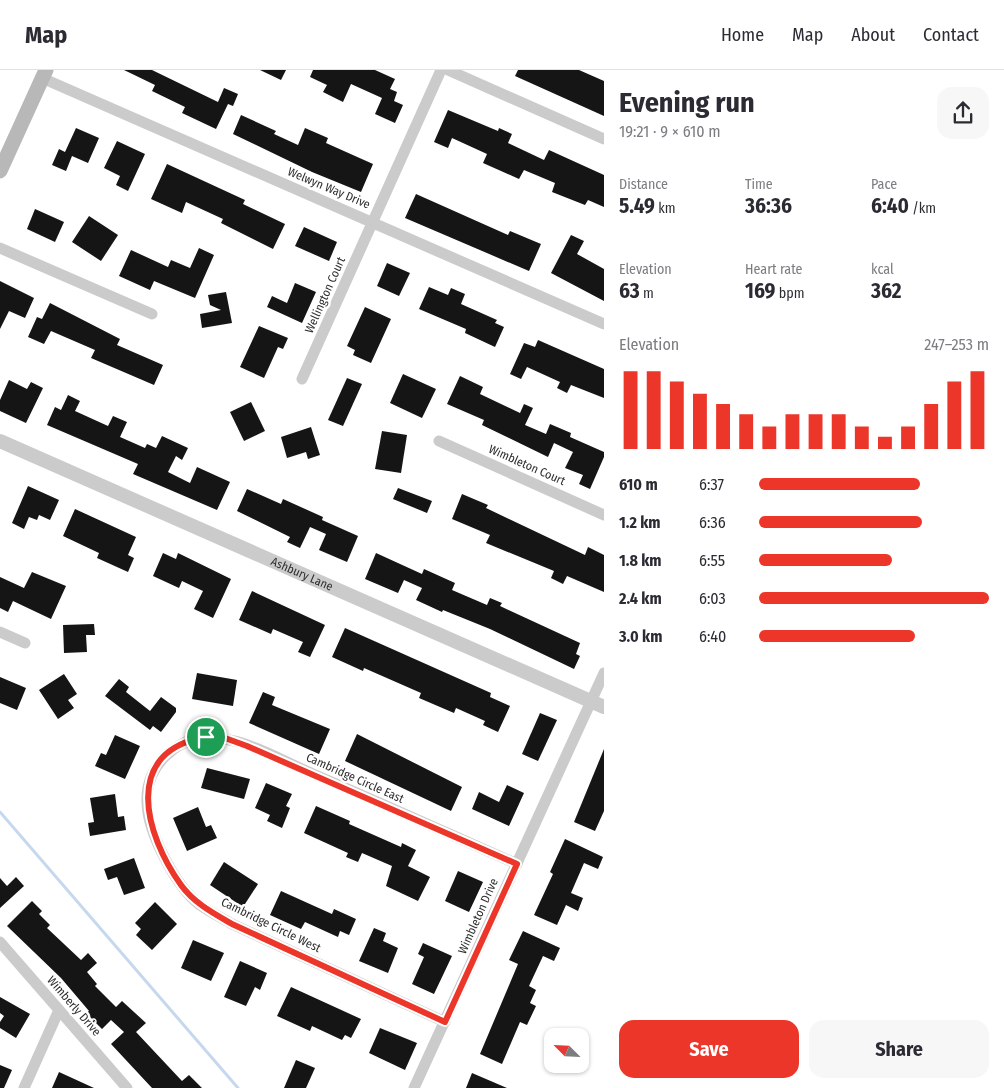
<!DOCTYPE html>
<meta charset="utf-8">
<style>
body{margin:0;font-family:"Fira Sans Condensed",sans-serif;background:#f7f7f7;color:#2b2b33;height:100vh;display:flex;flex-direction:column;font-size:19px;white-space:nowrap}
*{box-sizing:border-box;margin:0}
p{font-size:16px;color:#7c7c81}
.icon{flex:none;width:28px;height:28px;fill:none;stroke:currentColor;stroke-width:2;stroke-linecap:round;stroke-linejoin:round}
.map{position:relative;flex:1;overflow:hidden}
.panel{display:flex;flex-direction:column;background:#fff;width:400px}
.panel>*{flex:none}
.needle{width:32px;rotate:294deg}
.controls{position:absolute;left:544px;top:958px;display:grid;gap:10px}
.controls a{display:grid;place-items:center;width:45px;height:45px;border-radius:10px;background:#fff;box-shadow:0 1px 4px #0004;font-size:25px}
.pin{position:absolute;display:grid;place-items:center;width:42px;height:42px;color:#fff;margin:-21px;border:2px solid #fff;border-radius:50%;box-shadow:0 1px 5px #0007}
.round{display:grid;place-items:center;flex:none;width:52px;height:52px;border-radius:15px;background:#f7f7f7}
.head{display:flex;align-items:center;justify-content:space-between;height:85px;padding:0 15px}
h1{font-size:28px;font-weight:700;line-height:38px}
.metrics{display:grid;grid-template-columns:repeat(3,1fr);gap:8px;height:85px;padding:5px 15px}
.metrics div{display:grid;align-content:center}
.metrics b{font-size:21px;font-weight:700}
.metrics small{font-size:14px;font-weight:400}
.metrics p{font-size:14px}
.chart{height:140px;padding:10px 15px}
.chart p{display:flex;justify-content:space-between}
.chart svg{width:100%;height:90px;margin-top:5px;stroke:#ec3629;stroke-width:6}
.cta{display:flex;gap:10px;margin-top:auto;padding:10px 15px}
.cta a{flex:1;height:58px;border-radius:15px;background:#ec3629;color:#fff;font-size:20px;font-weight:700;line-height:58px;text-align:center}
.cta a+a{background:#f7f7f7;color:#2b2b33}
ul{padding:0 15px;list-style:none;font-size:16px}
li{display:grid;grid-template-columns:80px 60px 1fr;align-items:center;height:38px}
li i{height:12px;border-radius:6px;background:#ec3629}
header{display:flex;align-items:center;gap:30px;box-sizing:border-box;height:70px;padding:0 25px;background:#fff;border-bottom:1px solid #e1e1e2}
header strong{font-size:24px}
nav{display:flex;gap:28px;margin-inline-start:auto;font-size:18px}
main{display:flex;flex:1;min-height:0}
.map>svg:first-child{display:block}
</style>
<header>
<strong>Map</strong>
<nav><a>Home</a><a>Map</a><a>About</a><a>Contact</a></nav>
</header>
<main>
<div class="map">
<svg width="604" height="1018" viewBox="0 0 604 1018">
<rect width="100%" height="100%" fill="#fff"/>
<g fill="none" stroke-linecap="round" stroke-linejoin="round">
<path stroke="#c6d8ed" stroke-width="3" d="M0,742L238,1018"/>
</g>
<g fill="#151515">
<path d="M124,0H152L218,32L224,18L238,24L233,36L228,34L216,59L182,43L185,37L152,21L155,15Z"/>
<path d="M260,0H286L281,10Z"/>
<path d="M313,0H375L395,9L390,19L397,22L394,31L403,35L395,53L375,44L382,28L351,14L343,32L323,22L327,15L310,7Z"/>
<path d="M518,0H579L604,11V46L515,6Z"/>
<path d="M448,40L498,61L499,58L512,64L508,73L544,90L549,80L604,105V137L588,130L585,135L552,122L555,113L524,100L519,109L483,93L487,84L452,68L448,78L434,72Z"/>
<path d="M241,45L276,61L274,64L298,75L305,58L328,68L326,73L373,94L361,122L312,102L233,64Z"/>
<path d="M76,58L99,68L88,93L72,86L66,101L52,95L59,79L65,82Z"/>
<path d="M117,71L145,84L128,121L116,115L120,106L104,98Z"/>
<path d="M167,94L245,130L243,134L285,154L273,179L221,153L223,149L186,132L182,143L151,129Z"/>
<path d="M416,124L508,165L510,161L541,174L529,201L405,148Z"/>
<path d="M35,139L64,152L55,172L27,159Z"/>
<path d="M89,146L118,165L101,191L72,172Z"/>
<path d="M304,157L337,172L329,191L295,176Z"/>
<path d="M571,165L584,171L577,184L604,199V231L551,203Z"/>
<path d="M199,178L214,185L195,228L154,211L150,220L119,206L131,180L168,197L171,190L190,198Z"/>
<path d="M387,193L410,203L399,226L377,216Z"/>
<path d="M0,211L34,228L25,248L9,241L0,259Z"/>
<path d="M295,213L316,222L302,253L267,237L272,226L287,233Z"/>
<path d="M429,217L448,225L451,218L465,224L461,234L497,250L495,253L504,257L495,277L465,263L466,259L419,239Z"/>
<path d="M226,222L232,253L202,258L200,244L221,240L210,235L208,225Z"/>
<path d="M50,233L120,269L117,275L163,295L154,315L91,288L95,280L51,261L44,274L28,267L37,247L42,249Z"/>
<path d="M365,237L391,249L371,293L353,285L355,280L347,276Z"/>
<path d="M259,256L288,268L283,279L278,277L264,308L240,297Z"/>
<path d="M538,270L604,299V328L571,315L567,323L557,318L560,312L527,297L521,309L510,304L524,273L535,277Z"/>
<path d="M403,304L436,319L422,348L390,333Z"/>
<path d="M460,306L483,317L480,324L520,343L524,334L533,338L525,355L546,364L550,354L571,363L570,367L604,382V387L590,419L579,414L583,405L565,398L573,382L554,373L548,387L482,355L484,350L447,334Z"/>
<path d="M347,308L362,314L343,356L328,350Z"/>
<path d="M9,310L27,319L31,312L43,318L26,353L0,341V330Z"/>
<path d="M68,325L80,331L75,341L108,356L113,346L127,352L120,367L145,378L147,374L156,378L162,366L188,378L182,390L176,386L168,402L190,413L197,397L230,412L217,440L133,404L138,394L47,355L55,337L61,340Z"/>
<path d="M251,332L265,361L244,371L230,342Z"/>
<path d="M311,357L320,385L308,389L306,382L287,388L281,367Z"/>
<path d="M382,361L407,365L401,403L375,399Z"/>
<path d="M28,416L59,430L50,450L39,445L37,450L29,447L24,459L12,453Z"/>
<path d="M398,418L432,431L427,443L393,429Z"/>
<path d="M247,419L281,434L283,429L323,447L322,450L358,466L347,492L319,480L326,464L310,457L300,478L287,472L290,467L237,441Z"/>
<path d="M462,424L488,435L486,438L585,485L588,477L604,485V522L567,506L563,514L551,508L554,501L486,473L490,465L452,449Z"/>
<path d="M75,439L136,467L128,485L134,488L128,502L97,488L99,483L63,466Z"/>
<path d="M163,483L176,489L178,483L231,509L213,548L194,539L203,521L182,511L179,518L153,506Z"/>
<path d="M376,483L422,504L424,499L455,513L452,520L487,535L490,528L502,533L500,536L580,573L576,584L580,586L574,599L490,559L443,540L442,542L416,530L422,518L404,510L398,523L365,509Z"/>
<path d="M32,502L66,516L51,549L13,531L8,542L0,538V507L24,518Z"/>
<path d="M252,521L325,555L310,587L298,582L303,572L273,559L271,564L239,550Z"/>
<path d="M94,554L95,565H86L87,582L64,583L63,555Z"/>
<path d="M345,558L491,623L490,627L510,636L498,662L483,655L485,651L456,638L454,643L419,628L421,623L364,598L363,601L332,587Z"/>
<path d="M197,603L237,610L233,636L192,629Z"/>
<path d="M64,604L77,624L68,630L74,638L58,649L39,620Z"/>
<path d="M0,607L26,618L17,640L0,633Z"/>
<path d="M119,609L129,617L126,622L150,641L161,627L176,638V642L161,662L153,656L150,660L105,626Z"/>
<path d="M263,622L275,627L272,635L330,659L319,684L249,653Z"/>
<path d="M540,643L557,650L538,691L522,684Z"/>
<path d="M357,664L462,717L451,741L345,691Z"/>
<path d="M115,665L140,676L125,709L95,696L101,683L106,685Z"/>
<path d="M604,679V741L595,761L574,752Z"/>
<path d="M207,698L250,709L244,729L201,718Z"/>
<path d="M266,713L292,724L286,736L290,738L282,758L267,751L270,745L255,738Z"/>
<path d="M507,715L524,723L509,756L472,739L479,722L499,732Z"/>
<path d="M115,724L118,747L124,746L126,760L90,766L88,753L94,752L90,728Z"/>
<path d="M316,736L350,751L349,754L401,777L402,773L416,780L408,796L430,807L418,831L386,816L392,796L362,783L358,792L346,787L348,783L304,763Z"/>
<path d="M198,737L206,757L211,755L217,768L187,781L173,748Z"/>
<path d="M565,769L603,787L598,799L584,793L571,823L583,828L578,841L566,835L557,855L534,845L553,804L550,802Z"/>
<path d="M134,788L145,818L124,825L117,807L108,810L104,799Z"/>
<path d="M224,792L258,814L243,837L210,815Z"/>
<path d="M458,801L483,812L469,842L445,831Z"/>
<path d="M16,807L24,816L0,838V808L7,816Z"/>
<path d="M281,821L332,844L334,839L356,849L349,865L340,861L338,867L305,852L301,859L270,845Z"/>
<path d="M32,831L42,841L39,844L50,855L47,858L81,890L88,883L97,893L87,902L97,914L95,916L116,937L122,931L146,953L136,962L182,1011L189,1005L202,1018H152L111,974L124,962L111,950L102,959L86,943L89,941L61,908L7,856Z"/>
<path d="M155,832L177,854L152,880L136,865L141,859L135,853Z"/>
<path d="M374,858L386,863L383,871L398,878L388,903L359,891Z"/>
<path d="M523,861L560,878L554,891L543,886L529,916L536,920L530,933L536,936L527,955L520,952L502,994L480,984L518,894L509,890Z"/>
<path d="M193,870L224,883L211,911L181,898Z"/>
<path d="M423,873L452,886L434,924L412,914L424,887L418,884Z"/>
<path d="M240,891L267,903L260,920L255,917L246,936L224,927Z"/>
<path d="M291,917L361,949L351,968L345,965L342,970L312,956L310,961L277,946Z"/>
<path d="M0,927L30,944L16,968L0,958V952L4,946L0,943Z"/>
<path d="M380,958L417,973L405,1000L369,983Z"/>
<path d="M296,990L315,998L306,1018H284Z"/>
<path d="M0,995L12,1000L4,1018H0Z"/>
<path d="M59,1002L94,1018H52Z"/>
<path d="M472,1003L507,1018H466Z"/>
</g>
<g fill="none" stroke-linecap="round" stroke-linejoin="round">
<g stroke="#cbcbcb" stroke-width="11">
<path d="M448,0L604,69"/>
<path d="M42,8L604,254"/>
<path d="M0,178L152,244"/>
<path d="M302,309L441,0"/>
<path d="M439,371L604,445"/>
<path d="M0,562L25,573"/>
<path d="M0,872L127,1018"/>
<path d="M445,952L232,854C222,848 210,842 200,835C176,817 148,763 147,733C146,713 154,695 169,683C185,669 204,664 225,669C255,674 285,692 313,704C381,733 449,764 517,794"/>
<path d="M24,1018L59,940"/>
<path d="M414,1018L604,603"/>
</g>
<path stroke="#cbcbcb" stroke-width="14" id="s1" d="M0,371L604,637"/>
<path stroke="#b8b8b8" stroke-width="15" d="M0,101L46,0"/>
</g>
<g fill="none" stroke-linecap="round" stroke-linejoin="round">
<g stroke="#fff" stroke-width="10">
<path id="route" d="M206,667L225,668L247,676L517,794L445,952L232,854C213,843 194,833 181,815C145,765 121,681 206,667Z"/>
</g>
<use href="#route" stroke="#ec3629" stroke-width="6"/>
</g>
<g text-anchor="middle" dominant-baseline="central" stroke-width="5" stroke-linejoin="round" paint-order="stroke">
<g font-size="12" fill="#2e2e2e" stroke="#fff">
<text transform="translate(329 118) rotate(23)">Welwyn Way Drive</text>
<text transform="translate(325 225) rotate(-66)">Wellington Court</text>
<text transform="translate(527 395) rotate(24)">Wimbleton Court</text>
<text stroke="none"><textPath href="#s1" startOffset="330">Ashbury Lane</textPath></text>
<text transform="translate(355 708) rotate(24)">Cambridge Circle East</text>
<text transform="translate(478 846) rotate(-66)">Wimbleton Drive</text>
<text transform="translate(271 855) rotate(26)">Cambridge Circle West</text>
<text transform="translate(74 936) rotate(49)">Wimberly Drive</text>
</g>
</g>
</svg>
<div class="controls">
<a><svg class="needle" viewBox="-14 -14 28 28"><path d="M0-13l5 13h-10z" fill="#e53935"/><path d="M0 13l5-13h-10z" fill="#7c7c81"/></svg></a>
</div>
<div class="pin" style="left:206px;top:667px;background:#1e9e55"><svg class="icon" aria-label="arrive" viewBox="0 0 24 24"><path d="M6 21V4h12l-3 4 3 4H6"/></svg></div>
</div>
<section class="panel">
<div class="head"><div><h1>Evening run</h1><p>19:21 · 9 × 610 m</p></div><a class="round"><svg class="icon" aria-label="share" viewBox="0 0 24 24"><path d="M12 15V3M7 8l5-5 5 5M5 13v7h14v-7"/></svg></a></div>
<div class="metrics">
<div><p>Distance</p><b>5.49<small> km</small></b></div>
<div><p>Time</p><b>36:36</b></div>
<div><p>Pace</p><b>6:40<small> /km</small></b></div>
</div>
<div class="metrics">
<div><p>Elevation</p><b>63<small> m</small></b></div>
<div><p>Heart rate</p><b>169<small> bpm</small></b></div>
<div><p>kcal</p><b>362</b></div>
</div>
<div class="chart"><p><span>Elevation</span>247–253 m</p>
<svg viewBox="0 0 160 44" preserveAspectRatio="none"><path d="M5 44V6M15 44V6M25 44V11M35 44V17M45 44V22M55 44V27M65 44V33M75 44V27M85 44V27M95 44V27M105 44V33M115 44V38M125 44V33M135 44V22M145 44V11M155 44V6"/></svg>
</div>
<ul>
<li><b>610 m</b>6:37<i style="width:70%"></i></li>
<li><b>1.2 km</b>6:36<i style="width:71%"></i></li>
<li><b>1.8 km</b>6:55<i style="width:58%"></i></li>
<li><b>2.4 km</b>6:03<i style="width:100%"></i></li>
<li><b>3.0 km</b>6:40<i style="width:68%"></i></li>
</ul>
<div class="cta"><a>Save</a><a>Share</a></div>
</section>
</main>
